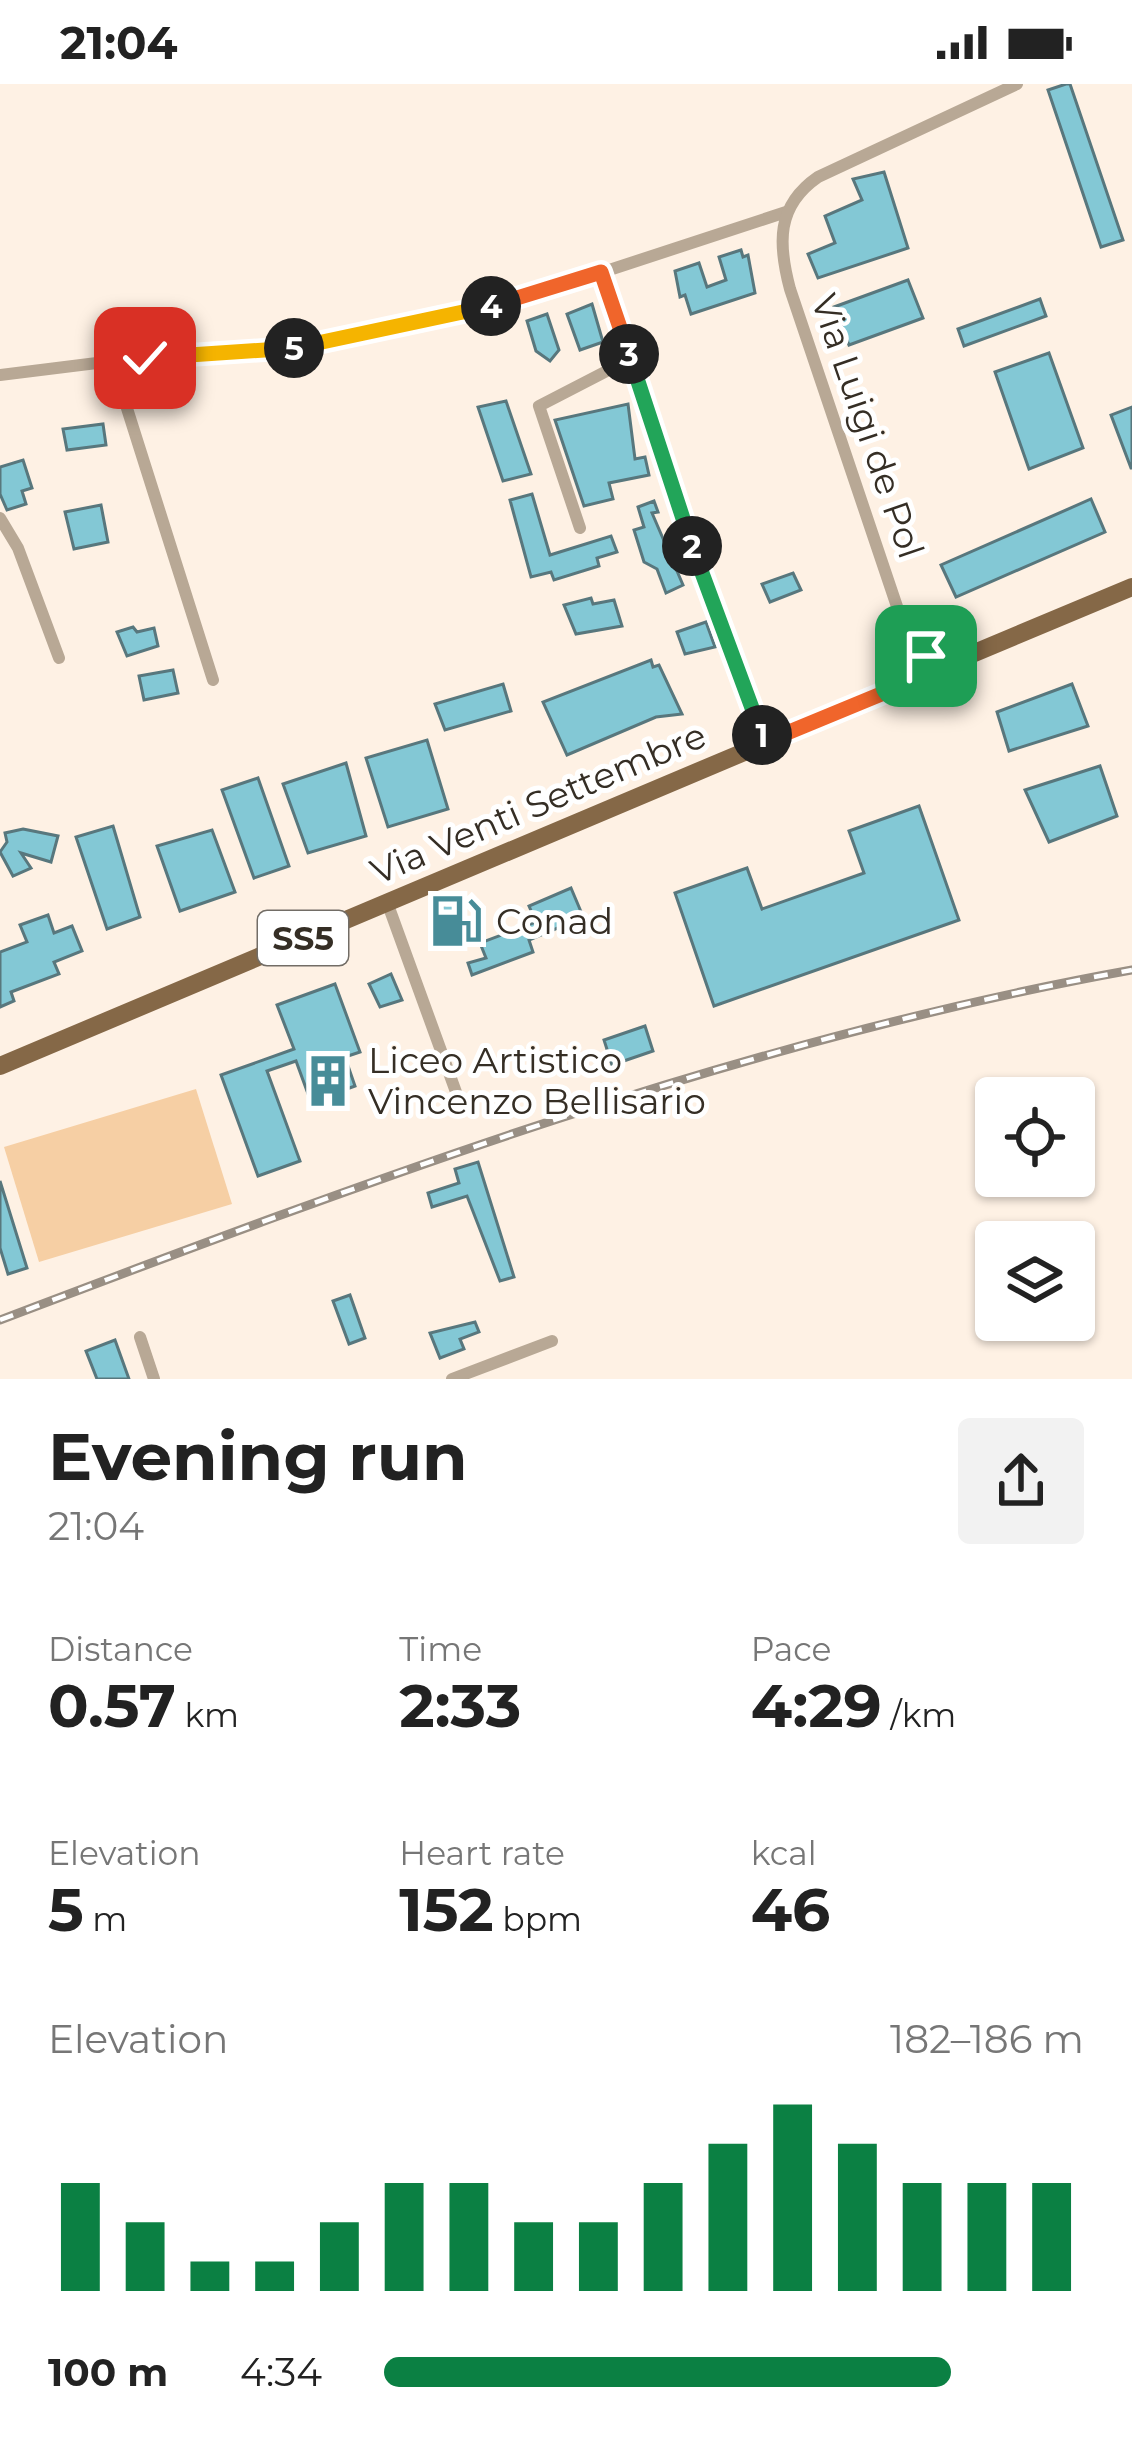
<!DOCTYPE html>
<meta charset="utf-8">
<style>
body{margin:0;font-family:Montserrat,sans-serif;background:#f2f2f2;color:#222;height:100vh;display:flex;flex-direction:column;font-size:45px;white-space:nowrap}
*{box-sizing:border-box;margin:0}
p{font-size:39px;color:#767676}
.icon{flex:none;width:66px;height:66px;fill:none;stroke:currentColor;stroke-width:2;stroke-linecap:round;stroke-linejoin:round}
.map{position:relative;height:1295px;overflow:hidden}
.drawer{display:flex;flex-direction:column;background:#fff;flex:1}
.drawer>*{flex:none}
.tools{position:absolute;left:975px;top:993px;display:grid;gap:24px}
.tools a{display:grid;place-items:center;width:120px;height:120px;border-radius:12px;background:#fff;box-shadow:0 3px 9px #0004;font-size:60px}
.pin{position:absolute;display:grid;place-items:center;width:102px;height:102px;color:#fff;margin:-51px;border-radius:24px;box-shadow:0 6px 18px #0006}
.km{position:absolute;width:60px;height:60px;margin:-30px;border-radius:50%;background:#222;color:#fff;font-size:33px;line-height:60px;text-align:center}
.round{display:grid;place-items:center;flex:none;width:126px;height:126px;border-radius:12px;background:#f2f2f2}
.head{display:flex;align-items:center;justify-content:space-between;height:204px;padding:0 48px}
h1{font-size:66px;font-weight:700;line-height:90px}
.metrics{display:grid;grid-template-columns:repeat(3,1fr);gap:18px;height:204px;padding:12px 48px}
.metrics div{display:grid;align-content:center}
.metrics b{font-size:60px;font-weight:700}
.metrics small{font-size:33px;font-weight:400}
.metrics p{font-size:33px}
.chart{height:336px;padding:24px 48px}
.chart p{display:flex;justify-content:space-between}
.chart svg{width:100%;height:216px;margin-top:12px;stroke:#0b8043;stroke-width:6}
ul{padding:0 48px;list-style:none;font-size:39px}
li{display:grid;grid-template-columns:192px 144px 1fr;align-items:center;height:90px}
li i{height:30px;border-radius:15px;background:#0b8043}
.status{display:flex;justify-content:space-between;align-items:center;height:84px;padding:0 60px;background:#fff;direction:ltr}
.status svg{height:33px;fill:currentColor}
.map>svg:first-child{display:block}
</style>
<div class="status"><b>21:04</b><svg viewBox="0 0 49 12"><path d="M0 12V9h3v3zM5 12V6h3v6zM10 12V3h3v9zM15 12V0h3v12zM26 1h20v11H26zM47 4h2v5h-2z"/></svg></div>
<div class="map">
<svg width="1132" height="1295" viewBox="0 0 1132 1295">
<rect width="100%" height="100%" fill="#fef1e4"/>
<path fill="#f6cfa4" d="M196,1005L232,1120L39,1178L4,1063Z"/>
<g fill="#83c8d5" stroke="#58777d" stroke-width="3">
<path d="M1066,0H1070L1123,156L1101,163L1048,6Z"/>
<path d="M884,88L908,164L818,194L808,170L835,159L825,132L862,116L853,95Z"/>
<path d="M741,166L743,173L748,171L755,209L691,230L685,211L680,213L675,187L699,179L707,203L726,196L719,173Z"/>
<path d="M908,196L923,234L849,261L834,223Z"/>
<path d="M1040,215L1046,232L964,262L958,245Z"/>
<path d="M592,220L603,258L580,266L567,230Z"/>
<path d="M547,230L559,266L550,277L536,267L527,237Z"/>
<path d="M1049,269L1083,364L1029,385L995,288Z"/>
<path d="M506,317L531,390L503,397L478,323Z"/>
<path d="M628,320L635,375L645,373L649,391L609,399L613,415L584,422L555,336Z"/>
<path d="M1132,323V384H1131L1111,331Z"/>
<path d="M103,340L106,361L67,366L63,345Z"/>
<path d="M23,376L32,404L22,407L26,420L7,426L0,410V383Z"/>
<path d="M532,410L550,471L611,452L617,468L597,474L599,482L554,496L551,488L531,493L510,416Z"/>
<path d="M1091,415L1105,448L956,513L941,481Z"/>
<path d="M654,417L658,428L652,429L683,501L666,509L657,485L644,478L634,446L644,443L638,423Z"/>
<path d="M101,421L108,458L74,465L65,428Z"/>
<path d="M793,489L801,506L770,518L762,500Z"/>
<path d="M591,514L593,520L614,516L622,542L576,550L564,521Z"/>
<path d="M706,538L715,563L685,570L677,548Z"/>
<path d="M133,543L137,548L154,544L158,562L127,572L117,548Z"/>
<path d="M651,576L653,583L659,581L682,630L656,633L567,671L543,618Z"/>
<path d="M173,586L178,609L144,616L139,592Z"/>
<path d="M503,600L511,627L445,646L435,620Z"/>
<path d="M1072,600L1088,642L1009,667L997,628Z"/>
<path d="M427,656L448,725L388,743L366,674Z"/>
<path d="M346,679L366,752L308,769L283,700Z"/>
<path d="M1100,682L1117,732L1049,758L1025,706Z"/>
<path d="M258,694L289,782L254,794L222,706Z"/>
<path d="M919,722L959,836L714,922L675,809L747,784L762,825L864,789L849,747Z"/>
<path d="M113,742L140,833L107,845L76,753Z"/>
<path d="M23,745L58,752L51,778L21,769L31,784L13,792L0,768L7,758L5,749Z"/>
<path d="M212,746L235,808L180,827L157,762Z"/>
<path d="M571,804L587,842L563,851L560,843L529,856L533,868L472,891L468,879L486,874L480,859L536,838L529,822Z"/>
<path d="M458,815L472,847L453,855L439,824Z"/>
<path d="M48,831L54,849L72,842L82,867L54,878L59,890L11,908L14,917L0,923V868L27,858L20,841Z"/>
<path d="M391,890L402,916L380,923L369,900Z"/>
<path d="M335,900L360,968L345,973L355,1002L311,1018L296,977L267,987L300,1077L258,1092L221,991L294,965L277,921Z"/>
<path d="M645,942L653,967L612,981L604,956Z"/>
<path d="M478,1078L514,1193L500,1197L467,1112L432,1123L428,1109L459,1099L455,1085Z"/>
<path d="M0,1097L27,1184L8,1190L0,1164Z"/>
<path d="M350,1211L365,1254L349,1260L333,1217Z"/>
<path d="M475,1238L479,1248L460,1255L464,1265L440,1274L430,1249Z"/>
<path d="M115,1256L129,1295H97L86,1267Z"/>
</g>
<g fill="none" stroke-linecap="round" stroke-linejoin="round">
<g stroke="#b8a895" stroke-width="12">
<path d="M601,188L679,426L765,658"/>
<path d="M112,277L213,596"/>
<path d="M0,291L145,273L280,266L359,252L533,211L786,128"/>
<path d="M0,434L18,464L59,574"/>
<path d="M580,444L539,322L630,275"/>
<path d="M914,573L790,205C778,160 776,122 818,93L1017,0"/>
<path d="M387,818L456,1008"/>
<path d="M140,1253L154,1295"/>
<path d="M452,1295L552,1257"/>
</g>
<g stroke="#856847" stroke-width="18">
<circle cx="922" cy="592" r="21"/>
<path d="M941,583L1132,503"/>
<path d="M0,982L903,601"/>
</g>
<g stroke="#998f84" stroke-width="9">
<path id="rail" d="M0,1236C370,1096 741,956 1132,886"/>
</g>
<use href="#rail" stroke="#fff" stroke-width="4.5" stroke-dasharray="14" stroke-linecap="butt"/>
</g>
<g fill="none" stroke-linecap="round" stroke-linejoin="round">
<g stroke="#fff" stroke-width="24">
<path id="split-1" d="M762,651L765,658L903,601L904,581L926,572"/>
</g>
<g stroke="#fff" stroke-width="24">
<path id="split-2" d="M692,462L762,651"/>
</g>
<g stroke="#fff" stroke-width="24">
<path id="split-3" d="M629,270L692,462"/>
</g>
<g stroke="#fff" stroke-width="24">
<path id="split-4" d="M491,222L601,188L629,270"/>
</g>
<g stroke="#fff" stroke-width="24">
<path id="split-5" d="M294,264L491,222"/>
</g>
<g stroke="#fff" stroke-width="24">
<path id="split-6" d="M145,274L294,264"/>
</g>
<use href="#split-1" stroke="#f0652b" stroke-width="15"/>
<use href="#split-2" stroke="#22a559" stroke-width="15"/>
<use href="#split-3" stroke="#22a559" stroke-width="15"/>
<use href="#split-4" stroke="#f0652b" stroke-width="15"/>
<use href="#split-5" stroke="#f5b400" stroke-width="15"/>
<use href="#split-6" stroke="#f5b400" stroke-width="15"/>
</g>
<defs>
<g id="fuel-bare" transform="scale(4.14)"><path d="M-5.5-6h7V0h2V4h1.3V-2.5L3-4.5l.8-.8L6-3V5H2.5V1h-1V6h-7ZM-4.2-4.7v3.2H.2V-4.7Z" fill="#478c98" stroke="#fff" stroke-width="2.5" paint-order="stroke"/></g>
<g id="building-bare" transform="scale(4.14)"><path d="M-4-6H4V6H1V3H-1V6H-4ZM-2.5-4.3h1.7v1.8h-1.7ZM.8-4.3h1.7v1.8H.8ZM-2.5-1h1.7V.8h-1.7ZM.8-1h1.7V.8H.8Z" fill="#478c98" stroke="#fff" stroke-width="2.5" paint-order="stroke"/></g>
</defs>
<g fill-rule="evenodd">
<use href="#fuel-bare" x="456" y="837"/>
<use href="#building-bare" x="328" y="997"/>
</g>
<g text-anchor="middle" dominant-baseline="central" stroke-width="10" stroke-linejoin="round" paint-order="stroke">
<rect fill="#fff" stroke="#726d66" stroke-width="3" x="258" y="827" width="90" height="54" rx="9"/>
<g font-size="33" font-weight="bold" fill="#352e25">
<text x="303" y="854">SS5</text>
</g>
<g font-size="36" fill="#352e25" stroke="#fff">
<text transform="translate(868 342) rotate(71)">Via Luigi de Pol</text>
<text transform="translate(538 719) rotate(-23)">Via Venti Settembre</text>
</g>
<g font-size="36" fill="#352e25" stroke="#fff" text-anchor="start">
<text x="496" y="837">Conad</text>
<text x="368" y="976">Liceo Artistico<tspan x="368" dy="41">Vincenzo Bellisario</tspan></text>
</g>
</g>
</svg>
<div class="tools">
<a><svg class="icon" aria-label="locate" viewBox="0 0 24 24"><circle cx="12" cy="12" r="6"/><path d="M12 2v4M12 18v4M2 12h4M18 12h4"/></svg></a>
<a><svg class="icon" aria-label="layers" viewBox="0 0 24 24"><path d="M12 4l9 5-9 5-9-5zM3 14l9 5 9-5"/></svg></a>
</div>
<div class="pin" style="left:926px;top:572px;background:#1e9e55"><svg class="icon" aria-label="arrive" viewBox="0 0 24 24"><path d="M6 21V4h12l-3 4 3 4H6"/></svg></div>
<div class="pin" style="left:145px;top:274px;background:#d93025"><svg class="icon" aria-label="check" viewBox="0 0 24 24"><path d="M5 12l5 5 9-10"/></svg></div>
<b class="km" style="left:762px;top:651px">1</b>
<b class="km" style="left:692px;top:462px">2</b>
<b class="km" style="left:629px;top:270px">3</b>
<b class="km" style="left:491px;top:222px">4</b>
<b class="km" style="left:294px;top:264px">5</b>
</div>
<section class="drawer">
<div class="head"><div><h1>Evening run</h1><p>21:04</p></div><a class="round"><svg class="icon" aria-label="share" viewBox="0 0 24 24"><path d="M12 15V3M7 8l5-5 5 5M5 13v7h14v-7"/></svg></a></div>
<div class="metrics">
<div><p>Distance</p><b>0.57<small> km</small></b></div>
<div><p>Time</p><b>2:33</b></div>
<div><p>Pace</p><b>4:29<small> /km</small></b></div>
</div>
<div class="metrics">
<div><p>Elevation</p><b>5<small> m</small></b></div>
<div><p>Heart rate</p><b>152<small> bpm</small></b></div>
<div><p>kcal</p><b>46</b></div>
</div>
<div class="chart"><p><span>Elevation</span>182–186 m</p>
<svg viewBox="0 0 160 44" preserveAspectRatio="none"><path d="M5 44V22M15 44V30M25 44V38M35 44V38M45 44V30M55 44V22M65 44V22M75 44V30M85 44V30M95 44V22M105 44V14M115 44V6M125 44V14M135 44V22M145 44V22M155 44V22"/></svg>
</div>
<ul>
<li><b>100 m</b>4:34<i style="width:81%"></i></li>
</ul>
</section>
